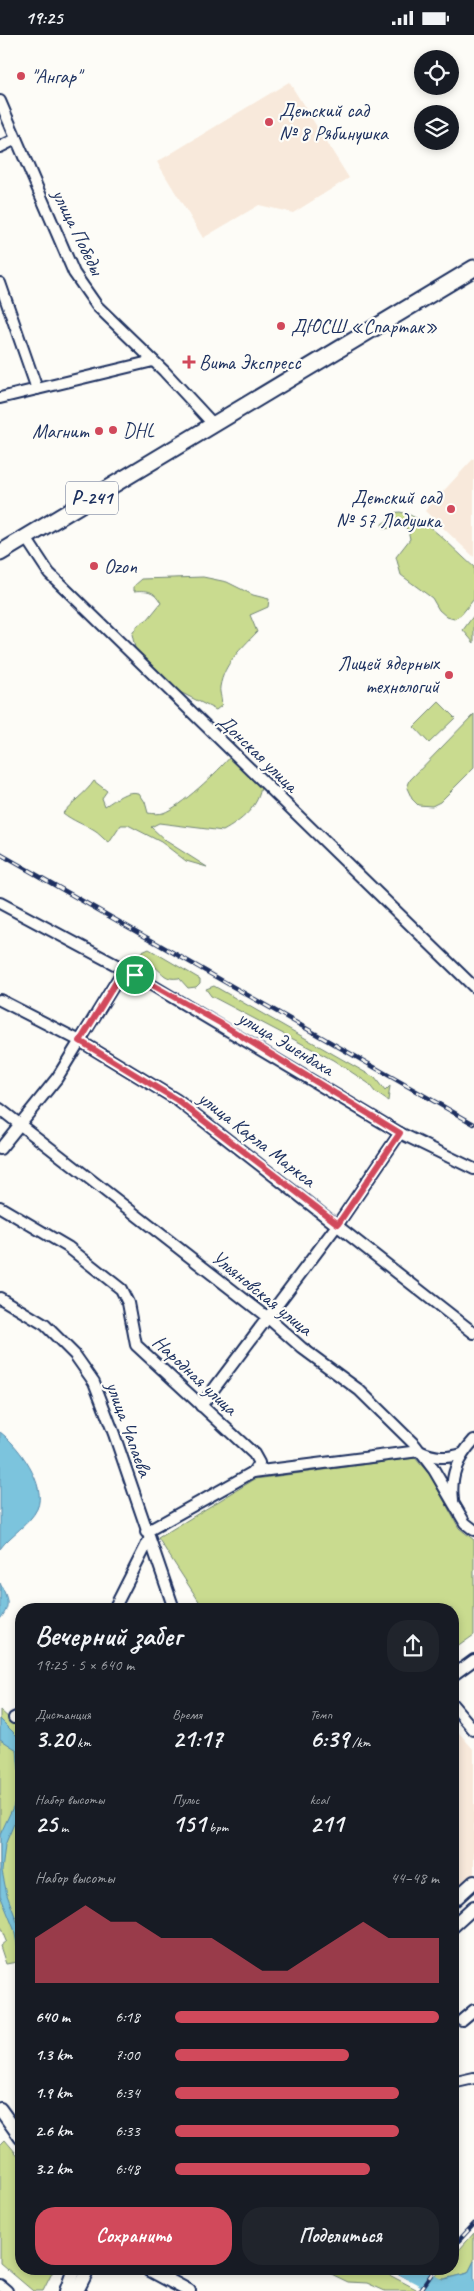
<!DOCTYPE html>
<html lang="ru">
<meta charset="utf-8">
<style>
body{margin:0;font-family:Caveat,sans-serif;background:#20242c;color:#f1f3f6;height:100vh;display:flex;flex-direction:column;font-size:19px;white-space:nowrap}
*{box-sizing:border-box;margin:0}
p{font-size:16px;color:#9ea1a6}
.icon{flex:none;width:28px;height:28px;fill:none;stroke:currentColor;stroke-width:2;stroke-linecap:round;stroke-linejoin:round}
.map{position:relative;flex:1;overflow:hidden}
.sheet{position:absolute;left:15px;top:1568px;width:444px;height:672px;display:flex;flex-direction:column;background:#171b24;border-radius:20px;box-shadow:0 2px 8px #0003}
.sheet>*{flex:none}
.tools{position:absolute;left:414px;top:15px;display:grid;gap:10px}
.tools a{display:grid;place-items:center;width:45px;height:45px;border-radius:50%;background:#171b24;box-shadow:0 2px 8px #0003;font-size:25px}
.pin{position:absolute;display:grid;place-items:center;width:42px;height:42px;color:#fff;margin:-21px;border:2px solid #fff;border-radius:50%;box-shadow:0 1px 5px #0007}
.round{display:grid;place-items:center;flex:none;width:52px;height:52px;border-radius:20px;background:#20242c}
.headline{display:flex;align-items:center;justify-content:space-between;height:85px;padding:0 20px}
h1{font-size:28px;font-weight:700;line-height:38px}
.figures{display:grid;grid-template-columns:repeat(3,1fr);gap:8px;height:85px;padding:5px 20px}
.figures div{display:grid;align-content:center}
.figures b{font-size:25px;font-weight:700}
.figures small{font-size:14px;font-weight:400}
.figures p{font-size:14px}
.chart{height:140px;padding:10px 20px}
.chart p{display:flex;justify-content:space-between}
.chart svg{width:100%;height:90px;margin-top:5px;fill:#d1495b;opacity:.7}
.action{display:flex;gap:10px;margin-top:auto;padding:10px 20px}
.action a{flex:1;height:58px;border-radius:20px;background:#d1495b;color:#fff;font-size:20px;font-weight:700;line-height:58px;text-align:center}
.action a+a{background:#20242c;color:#f1f3f6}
ul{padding:0 20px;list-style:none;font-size:16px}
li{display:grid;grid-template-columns:80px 60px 1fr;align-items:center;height:38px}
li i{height:12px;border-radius:6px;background:#d1495b}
.status{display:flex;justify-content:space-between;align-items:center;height:35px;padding:0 25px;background:#171b24;direction:ltr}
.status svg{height:14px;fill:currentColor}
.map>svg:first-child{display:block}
</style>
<div class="status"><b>19:25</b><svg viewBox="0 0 49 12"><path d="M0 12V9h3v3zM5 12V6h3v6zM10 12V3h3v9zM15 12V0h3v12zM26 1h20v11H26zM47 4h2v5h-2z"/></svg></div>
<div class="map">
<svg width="474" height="2256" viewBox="0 0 474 2256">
<rect width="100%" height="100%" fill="#fdfcf7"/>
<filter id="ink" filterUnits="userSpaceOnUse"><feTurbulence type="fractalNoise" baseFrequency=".02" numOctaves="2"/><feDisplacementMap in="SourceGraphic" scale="10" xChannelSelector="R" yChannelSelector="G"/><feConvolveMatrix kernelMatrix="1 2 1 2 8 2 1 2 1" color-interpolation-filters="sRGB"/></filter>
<g filter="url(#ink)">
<g fill="#f8e9db">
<path d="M289,47L349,143L293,178L259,170L203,203L157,127Z"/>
<path d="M474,423V522L425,476Z"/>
<path d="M452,1690L474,1715V1842L452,1860Z"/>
</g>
<g fill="#c9db8f" stroke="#728576">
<path d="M400,477C426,482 454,515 474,532V564L461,580L454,584L447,582L439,575L432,563L401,540L396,522L410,504L408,495L403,490C395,490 390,494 383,494L382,489L388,485L391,478Z"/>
<path d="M203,542L227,547L253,560L269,564L268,572L250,580L257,597C241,614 224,628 220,652C219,659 223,664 221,671L216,675L180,657L135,613L132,599L138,590L148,584L161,568C154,555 147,555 134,556V551L142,544Z"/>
<path d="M474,580V608L463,595Z"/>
<path d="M439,667L455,683L429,708L414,692Z"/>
<path d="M474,679V733L440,767L432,771L418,770L412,764L407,753L410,745Z"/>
<path d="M230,722L261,750C260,771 240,787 223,796L159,788L151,792L166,806L207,832L186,826L161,807L128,790H121L109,808C103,804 99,798 93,795C83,789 73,786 63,778C73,766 85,759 94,746L107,756L102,763L105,771C117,764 125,755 139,758L145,767L148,778C153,779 158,779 163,778C179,773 220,735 230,722Z"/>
<path d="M149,914L200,944V948L196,952L188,953L179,943C165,945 164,939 154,931C149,928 144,925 140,921V918Z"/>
<path d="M214,951L375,1043L385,1056L390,1051L388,1066L375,1057L368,1048L333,1025L211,961L206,954Z"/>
<path d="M415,1423L430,1440L459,1493L474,1505V1600L453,1615L452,1574H204L158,1503L255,1444Z"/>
<path d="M0,1675L21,1694V1799L17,1835L21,1844V1935L17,1927L6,1929L0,1911L6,1906L0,1891Z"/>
<path d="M5,2105L21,2124V2234H54L43,2256H33L0,2228V2110Z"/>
<path d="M474,2198V2226L468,2238L444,2244H432L441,2234H452L453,2222Z"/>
<path d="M321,2234H378L416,2254L417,2256H385L367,2248L348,2247Z"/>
</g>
<g fill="#7cc4dd" stroke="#58a">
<path d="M0,1397C18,1410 48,1451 37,1474C30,1489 10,1500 0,1514Z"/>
<path d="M0,1548C7,1563 12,1570 0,1584Z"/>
<path d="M0,1684L21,1705V1772L5,1810L2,1836L7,1860L21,1897V1929L14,1894L0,1860V1800L13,1772L20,1749L17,1715L0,1704Z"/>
<path d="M474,2226V2256H430L427,2252L432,2244H444L468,2238Z"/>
<path d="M390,2234H417L419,2241L408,2244Z"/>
</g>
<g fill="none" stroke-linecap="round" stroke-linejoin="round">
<path stroke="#7cc4dd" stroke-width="16" d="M406,2234L445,2255L474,2254"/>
<g stroke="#1b2f5e" stroke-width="14">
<g id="minor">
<path d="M0,66L74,238L97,271L164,336L214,390"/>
<path d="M0,112L16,104"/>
<path d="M0,248L37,354"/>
<path d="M0,363L153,326"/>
<path d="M26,503L49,538L474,952"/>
<path d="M0,868L135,940L400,1098L474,1134"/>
<path d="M0,965L80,1006L177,1065L474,1298"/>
<path d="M0,1074L267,1282L302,1313L359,1355L415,1410L434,1435L465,1488L474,1495"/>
<path d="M0,1114L57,1043L124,934"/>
<path d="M0,1172L68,1212L121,1254L128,1268L136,1310L254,1419L259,1428L253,1437"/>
<path d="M0,1263L45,1290L75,1320L94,1347L114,1399L174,1574"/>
<path d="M201,1371L338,1189L400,1098"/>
<path d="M453,1465C450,1440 457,1424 474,1405"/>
<path d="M146,1497L253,1437L419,1416C435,1423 445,1424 462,1419"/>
<path d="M114,1574L149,1505"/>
<path d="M452,1641L474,1625"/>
<path d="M452,1669L474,1695"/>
<path d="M14,1683L21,1680"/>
<path d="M462,1985L474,1975"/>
<path d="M452,2048L474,2043"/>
<path d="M0,2250L7,2256"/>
</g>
</g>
<g stroke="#1b2f5e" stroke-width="16">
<g id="major">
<path d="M452,1867L474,1847"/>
<path d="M452,1892L474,1872"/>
<path d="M0,2074L21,2103"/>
<path d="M148,2234L189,2256"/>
<path d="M66,2256L74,2234"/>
<path d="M77,2256L88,2234"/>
</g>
</g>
<g stroke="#1b2f5e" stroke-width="19">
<path id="highway" d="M0,518L474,233"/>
</g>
<use href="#minor" stroke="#fdfcf7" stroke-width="10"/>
<use href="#major" stroke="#fdfcf7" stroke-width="12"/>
<use href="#highway" stroke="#fdfcf7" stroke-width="15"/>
<g stroke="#1b2f5e" stroke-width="4.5">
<g id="rail">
<path d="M0,819L474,1089"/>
<path d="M452,2213L474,2189"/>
<path d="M420,2256L435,2234"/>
</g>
</g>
<use href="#rail" stroke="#fdfcf7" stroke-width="2.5" stroke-dasharray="8" stroke-linecap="butt"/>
</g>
</g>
<g fill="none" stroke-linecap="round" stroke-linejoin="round" filter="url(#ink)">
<g stroke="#fff" stroke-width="10">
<path id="route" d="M124,934L220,988L400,1098L338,1189L177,1065L80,1006Z"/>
</g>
<use href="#route" stroke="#d1495b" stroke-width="6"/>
</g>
<g fill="#d1495b" stroke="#fdfcf7" stroke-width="2">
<circle cx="21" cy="41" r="5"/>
<circle cx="269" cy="87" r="5"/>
<circle cx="281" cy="291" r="5"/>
<path d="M186.5 319.5h5v5h5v5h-5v5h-5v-5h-5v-5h5z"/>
<circle cx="113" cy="395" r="5"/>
<circle cx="99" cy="396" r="5"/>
<circle cx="451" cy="474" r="5"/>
<circle cx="94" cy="531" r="5"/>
<circle cx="449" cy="640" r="5"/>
</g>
<g text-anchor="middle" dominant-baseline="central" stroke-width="4.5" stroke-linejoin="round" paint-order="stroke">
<rect fill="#fdfcf7" stroke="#5f6c8c" stroke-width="1" x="66" y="446.5" width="52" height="33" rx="4"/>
<g font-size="19" font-weight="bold" fill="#1b2f5e">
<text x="92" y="463">Р-241</text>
</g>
<g font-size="20" fill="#1b2f5e" stroke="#fdfcf7" text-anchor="start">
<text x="31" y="41">"Ангар"</text>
<text x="279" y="75">Детский сад<tspan x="279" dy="23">№ 8 Рябинушка</tspan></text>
<text x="291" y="291">ДЮСШ «Спартак»</text>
<text x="199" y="327">Вита Экспресс</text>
<text x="123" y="395">DHL</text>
<text x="89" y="396" text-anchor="end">Магнит</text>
<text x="441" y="462" text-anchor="end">Детский сад<tspan x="441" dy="23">№ 57 Ладушка</tspan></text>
<text x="104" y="531">Ozon</text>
<text x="439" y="628" text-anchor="end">Лицей ядерных<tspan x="439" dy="23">технологий</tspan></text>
</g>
<g font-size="20" fill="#1b2f5e" stroke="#fdfcf7">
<text transform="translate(78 197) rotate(64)">улица Победы</text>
<text transform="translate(258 718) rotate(44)">Донская улица</text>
<text transform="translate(286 1008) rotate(31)">улица Эшенбаха</text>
<text transform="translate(257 1104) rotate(38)">улица Карла Маркса</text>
<text transform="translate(262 1258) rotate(39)">Ульяновская улица</text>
<text transform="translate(195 1340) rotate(43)">Народная улица</text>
<text transform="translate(129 1394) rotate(70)">улица Чапаева</text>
</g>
</g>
</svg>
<div class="tools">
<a><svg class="icon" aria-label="locate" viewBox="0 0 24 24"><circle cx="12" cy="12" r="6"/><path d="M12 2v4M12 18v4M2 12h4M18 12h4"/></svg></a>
<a><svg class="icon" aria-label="layers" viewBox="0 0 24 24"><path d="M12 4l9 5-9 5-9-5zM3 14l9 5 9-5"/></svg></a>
</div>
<div class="pin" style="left:135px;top:940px;background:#1e9e55"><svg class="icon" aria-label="arrive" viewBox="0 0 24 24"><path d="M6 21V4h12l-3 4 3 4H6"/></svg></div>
<section class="sheet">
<div class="headline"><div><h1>Вечерний забег</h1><p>19:25 · 5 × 640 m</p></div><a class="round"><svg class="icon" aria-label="share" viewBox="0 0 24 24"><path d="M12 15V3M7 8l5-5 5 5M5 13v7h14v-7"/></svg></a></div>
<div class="figures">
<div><p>Дистанция</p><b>3.20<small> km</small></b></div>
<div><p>Время</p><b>21:17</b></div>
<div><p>Темп</p><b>6:39<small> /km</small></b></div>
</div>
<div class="figures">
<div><p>Набор высоты</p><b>25<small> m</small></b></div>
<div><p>Пульс</p><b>151<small> bpm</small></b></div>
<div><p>kcal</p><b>211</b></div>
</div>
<div class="chart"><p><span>Набор высоты</span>44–48 m</p>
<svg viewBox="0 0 160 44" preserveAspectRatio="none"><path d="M0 44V22L10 14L20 6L30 14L40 14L50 22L60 22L70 22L80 30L90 38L100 38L110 30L120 22L130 14L140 22L150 22L160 22V44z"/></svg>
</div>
<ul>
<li><b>640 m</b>6:18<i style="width:100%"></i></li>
<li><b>1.3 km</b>7:00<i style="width:66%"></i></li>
<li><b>1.9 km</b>6:34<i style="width:85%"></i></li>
<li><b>2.6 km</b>6:33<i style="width:85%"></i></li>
<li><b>3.2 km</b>6:48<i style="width:74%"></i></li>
</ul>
<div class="action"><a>Сохранить</a><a>Поделиться</a></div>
</section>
</div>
